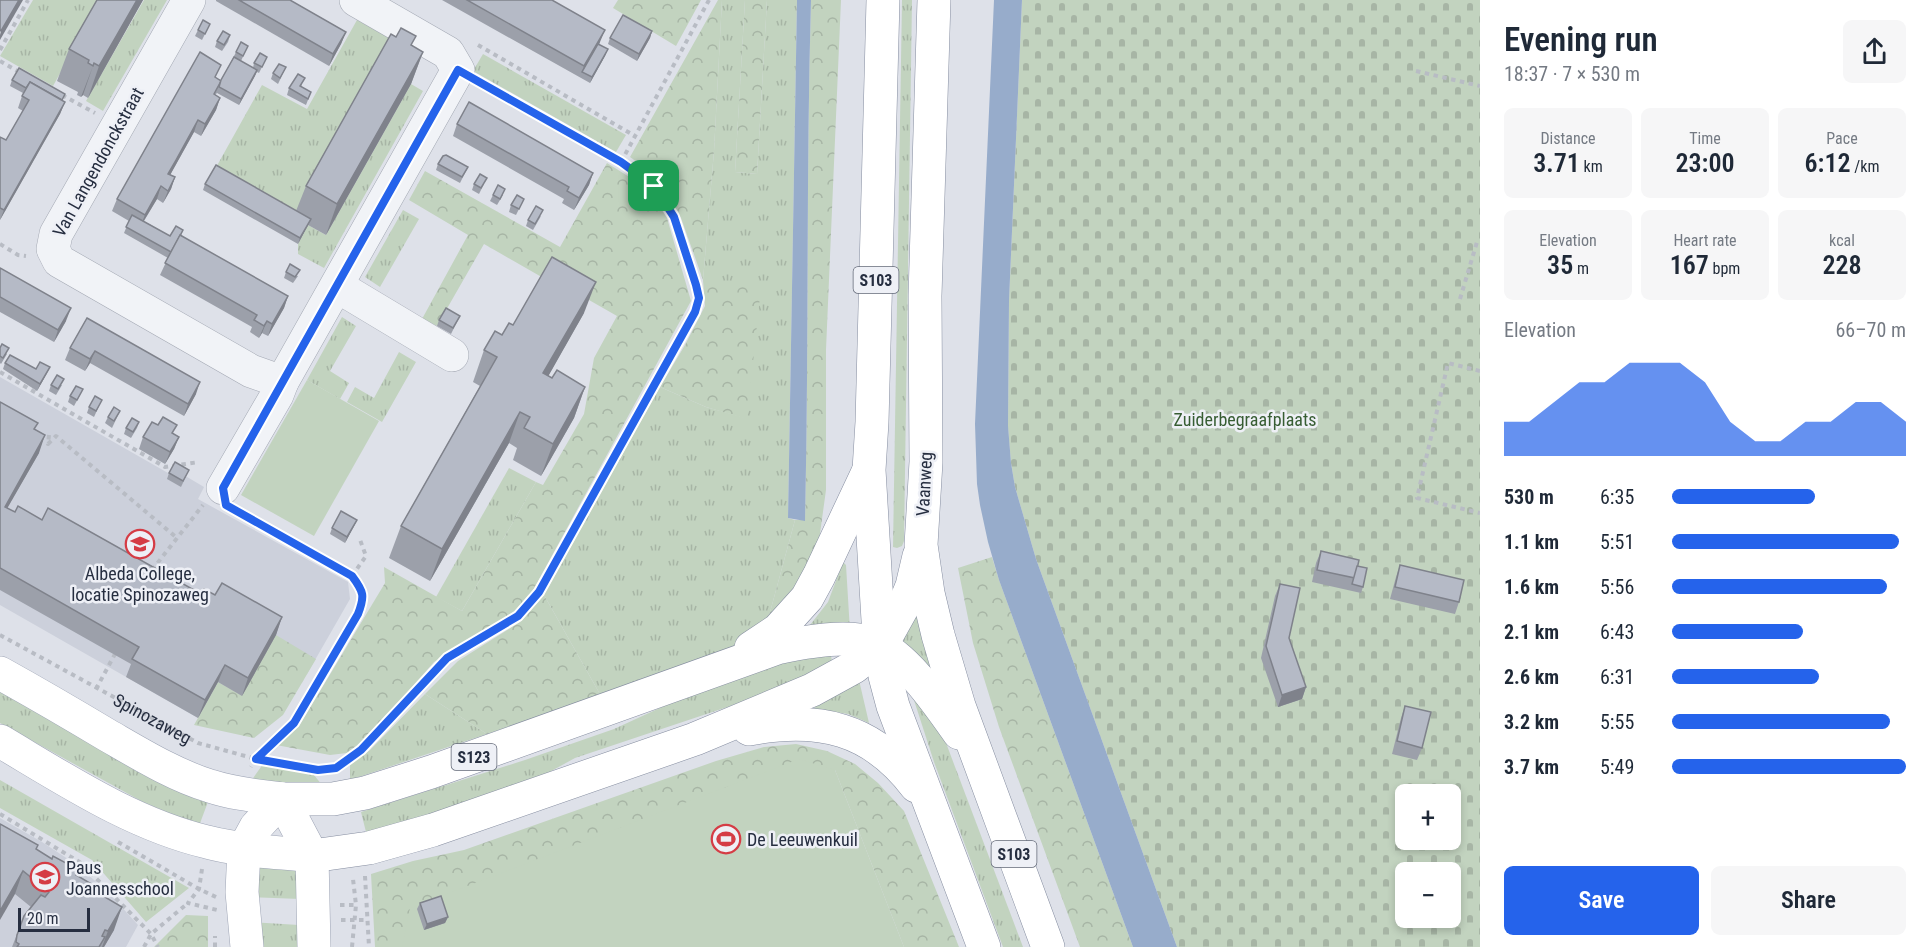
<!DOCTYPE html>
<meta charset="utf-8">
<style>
body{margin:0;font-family:"Roboto Condensed",sans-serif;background:#f6f6f7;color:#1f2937;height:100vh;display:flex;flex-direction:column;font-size:22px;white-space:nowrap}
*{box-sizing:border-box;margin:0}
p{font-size:20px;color:#747a83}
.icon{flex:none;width:33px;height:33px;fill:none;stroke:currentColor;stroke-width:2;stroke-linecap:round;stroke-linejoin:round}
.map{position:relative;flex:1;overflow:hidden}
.drawer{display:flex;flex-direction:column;background:#fff;width:450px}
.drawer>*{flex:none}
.controls{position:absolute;left:1395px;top:784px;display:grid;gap:12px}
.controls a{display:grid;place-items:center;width:66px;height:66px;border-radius:9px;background:#fff;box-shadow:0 3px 9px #0003;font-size:30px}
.scale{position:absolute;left:18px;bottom:15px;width:72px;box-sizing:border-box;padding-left:6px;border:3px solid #262e40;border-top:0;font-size:16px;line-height:21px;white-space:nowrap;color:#262e40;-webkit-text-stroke:4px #eef0f6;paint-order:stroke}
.pin{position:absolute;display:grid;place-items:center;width:51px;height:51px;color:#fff;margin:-26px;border-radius:12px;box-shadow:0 3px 9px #0006}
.round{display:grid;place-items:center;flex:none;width:63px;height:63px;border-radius:9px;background:#f6f6f7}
.overview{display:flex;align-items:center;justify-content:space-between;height:102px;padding:0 24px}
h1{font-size:33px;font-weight:600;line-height:45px}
.stats{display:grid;grid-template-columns:repeat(3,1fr);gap:9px;height:102px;padding:6px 24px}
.stats div{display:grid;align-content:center;border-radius:9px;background:#f6f6f7;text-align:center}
.stats b{font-size:26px;font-weight:600}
.stats small{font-size:16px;font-weight:400}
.stats p{font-size:16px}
.chart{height:168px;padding:12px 24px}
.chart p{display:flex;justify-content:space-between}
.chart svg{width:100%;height:108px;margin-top:6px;fill:#2563eb;opacity:.7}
.cta{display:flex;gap:12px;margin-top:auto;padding:12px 24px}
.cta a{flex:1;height:69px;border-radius:9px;background:#2563eb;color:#fff;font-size:24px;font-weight:600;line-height:69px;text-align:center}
.cta a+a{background:#f6f6f7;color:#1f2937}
ul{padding:0 24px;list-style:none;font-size:20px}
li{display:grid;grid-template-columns:96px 72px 1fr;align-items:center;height:45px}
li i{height:15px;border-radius:8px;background:#2563eb}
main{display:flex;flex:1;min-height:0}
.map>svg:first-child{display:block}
</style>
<main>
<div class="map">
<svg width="1480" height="947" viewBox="0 0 1480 947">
<defs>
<pattern id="grass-tufts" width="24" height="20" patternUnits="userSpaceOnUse" patternTransform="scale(1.5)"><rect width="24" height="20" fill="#c2d3bf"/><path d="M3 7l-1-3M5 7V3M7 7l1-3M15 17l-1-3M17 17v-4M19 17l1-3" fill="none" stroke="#a7b5a5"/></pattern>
<pattern id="forest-crowns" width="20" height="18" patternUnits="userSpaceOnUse" patternTransform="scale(1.5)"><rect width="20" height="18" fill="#c2d3bf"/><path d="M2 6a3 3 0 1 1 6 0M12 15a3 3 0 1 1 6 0" fill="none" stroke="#a7b5a5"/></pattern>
<pattern id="cemetery-stones" width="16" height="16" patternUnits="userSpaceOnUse" patternTransform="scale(1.5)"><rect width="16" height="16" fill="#c2d3bf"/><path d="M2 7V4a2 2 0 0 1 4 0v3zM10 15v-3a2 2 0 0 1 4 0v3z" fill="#a7b5a5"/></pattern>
</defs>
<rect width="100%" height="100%" fill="#dee1e9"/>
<g fill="#ccd0db">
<path d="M0,377L168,473L172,468L204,487L198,499L348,582L350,599L307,674L242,696L218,683L198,718L0,605Z"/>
<path d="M0,818L42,842L74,863L107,891L138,925L126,947H0Z"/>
</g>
<g fill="url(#grass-tufts)">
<path d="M33,0H101L53,86L0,56Z"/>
<path d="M144,0H167L103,111L86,101Z"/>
<path d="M722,0H745L735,172L757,174L767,0H797L788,518L795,520L766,627L754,637L710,657L601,696L544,595L660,387L706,407L746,418L703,280L714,151Z"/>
<path d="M902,0H912L904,541L902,546L897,548L893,547Z"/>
<path d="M357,20L394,40L294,217L214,171L262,85L307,109Z"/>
<path d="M483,54L626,135L616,152L473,71Z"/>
<path d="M411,84L423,91L324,268L298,254V244L308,225L326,235Z"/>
<path d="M403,210L419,219L380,287L365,277Z"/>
<path d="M342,317L356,326L330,371L349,383L340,399L307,380Z"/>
<path d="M399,352L416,362L382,422L347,402L355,387L374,398Z"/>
<path d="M509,468L536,482L462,611L436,597Z"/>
<path d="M843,562L846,565L850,631L809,630L810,625L828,602Z"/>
<path d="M915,608L942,693L907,659L901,636Z"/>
<path d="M827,655L831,656L832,661L799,683L575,758L544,775L367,836L361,812L525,760L614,729L686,696L787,662Z"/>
<path d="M859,680L869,723L848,714L815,709L814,704Z"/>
<path d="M0,685L209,799L199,826L143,802L0,723Z"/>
<path d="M425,694L487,734L350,780V765L370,750Z"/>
<path d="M912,694L940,727L1023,947H1003L934,762Z"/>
<path d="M263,764L314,775L322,785L251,781Z"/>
<path d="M0,780L189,888L146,922L92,860L0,808Z"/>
<path d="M253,865L299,869L300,899L249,897Z"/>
<path d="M249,922L299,925L298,947H252Z"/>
</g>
<g fill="url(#forest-crowns)">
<path d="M618,0H701L676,46L613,8Z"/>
<path d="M718,0H722L714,151L703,280L761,287L747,419L706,407L660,387L685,345L705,306L703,280L681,218L668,192L652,173L630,157Z"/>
<path d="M745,0H767L757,174L735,172Z"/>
<path d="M811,0H841L826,350V490L818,548L797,592L766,627L795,520H805C809,347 806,173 811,0Z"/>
<path d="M607,163L647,188L667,218L691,301L531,594L511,615L434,662L368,737L347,753L330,755L276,745L299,726L385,583L384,567L462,611L536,482L543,485L584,414L594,358L617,316L568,288L566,291L484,244L437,326L422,319L468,235L409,200L425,171L560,247Z"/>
<path d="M992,557L999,580L1133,947H1080L999,727L973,643L958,568Z"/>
<path d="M544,595L601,696L487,734L425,694L458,661L520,622Z"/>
<path d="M276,635L316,659L283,715L254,738L194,725L218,682L241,695Z"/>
<path d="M796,744L827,751L855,764L878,783L904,811L959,947H904L835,770L425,947H375L371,874L413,861L464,850L716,761L764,747Z"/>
<path d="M186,915L208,916V947H154Z"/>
</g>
<path fill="url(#cemetery-stones)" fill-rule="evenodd" d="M1022,0H1480V947H1177L1036,559L1015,487L1011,463L1008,427L1009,301ZM1406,795H1450V840H1406ZM1406,873H1450V918H1406Z"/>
<g fill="#c2d3bf">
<path d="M307,380L379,421L314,536L241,495Z"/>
<path d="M799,759L835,770L904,947H402L410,908Z"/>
</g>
<g fill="#97accb">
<path d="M797,0H811C806,174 809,347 805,521L788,518Z"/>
<path d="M994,0H1022L1009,301L1008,426L1011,463L1015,487L1036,559L1177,947H1133L999,580L988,542L980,505L977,484L975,424Z"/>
</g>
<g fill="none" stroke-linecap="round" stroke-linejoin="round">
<g stroke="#a3a8b3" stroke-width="34">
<g id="minor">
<path d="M189,0L56,234L53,249L59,261L251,371L282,382L458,70L448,53L356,0"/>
<path d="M337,286L452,355"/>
<path d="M223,488L277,395L282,382"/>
</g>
</g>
<g stroke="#9da4b5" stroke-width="34">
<g id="major">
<path d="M0,673C36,693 72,714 107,735C140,754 174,775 210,786C234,794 258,796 282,799"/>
<path d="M0,741C66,780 132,824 207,842C241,851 277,852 312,856"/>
<path d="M282,799L312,856L314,947"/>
<path d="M247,947L242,892L244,849L256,827L282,799"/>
</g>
</g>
<g stroke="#858da0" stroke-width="34">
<g id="highway">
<path d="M883,0L872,422L869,470L878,620L885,676L893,706L984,947"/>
<path d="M934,0L925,296L926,462L921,545L928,593L938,635L959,706L1048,947"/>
<path d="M751,648L778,630L807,598L819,576L868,472"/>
<path d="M749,729C819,716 872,728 916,786"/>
<path d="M282,799H333L365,793L431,772L777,648C804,642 846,634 873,643C905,654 940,706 959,733"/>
<path d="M312,856L369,848L433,830L695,739L812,690L854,667L881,646L905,603L912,586L919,556"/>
</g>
</g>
<g stroke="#b8bcc4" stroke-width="4" stroke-dasharray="4.5 4.5" stroke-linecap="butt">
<path d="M478,45L635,136"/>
<path d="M0,50L28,0"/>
<path d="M0,61L21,73"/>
<path d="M1416,71L1480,86"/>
<path d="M62,95L95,113"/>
<path d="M621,162L709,0"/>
<path d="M0,244L18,255L26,256"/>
<path d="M1460,299L1477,242L1480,243"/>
<path d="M1480,371L1448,363L1417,498L1480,513"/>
<path d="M0,372L165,467L199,462"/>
<path d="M49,435L48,444L56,436L177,538"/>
<path d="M238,512L352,576C364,592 365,595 358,614L294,723L256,759L251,767"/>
<path d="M152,570L203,505"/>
<path d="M352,576L366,556L359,537"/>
<path id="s1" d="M0,635L198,743L256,759L310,769"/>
<path d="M96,689L115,654"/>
<path d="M333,768H336L361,750L447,658L518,616L539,593L695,312L699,298L696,285L674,217L654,186L621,162L482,83"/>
<path d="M0,814L81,863L151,934L158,947"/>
<path d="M118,842L199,889L216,897"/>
<path d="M202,869L199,889L188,903L217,910"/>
<path d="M365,876L369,947"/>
<path d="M340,905H356"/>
<path d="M341,920H367"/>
<path d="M144,947L151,934L188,903"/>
<path d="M215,947V936"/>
<path d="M352,947L356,905L353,879"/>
</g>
<use href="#minor" stroke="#f1f3f7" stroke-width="33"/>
<use href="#major" stroke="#fff" stroke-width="33"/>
<use href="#highway" stroke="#fff" stroke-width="33"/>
</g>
<g fill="#9ca0aa">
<path d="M97,0H143L88,98L83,95L81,97L77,95L78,92L57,81L69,49Z"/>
<path d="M216,0H290L346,32L341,44L329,66L216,1Z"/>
<path d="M442,0H552L600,42L599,45L608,49L605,56L590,83Z"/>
<path d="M210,24L202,40L195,36L198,30Z"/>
<path d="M652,31L650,38L637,61L608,44L610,38Z"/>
<path d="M230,35L228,42L222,51L215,47L217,41Z"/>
<path d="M248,46L241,61L253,68L254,63L267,57L259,73L257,72L239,105L217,93L215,95L220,98L216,110L201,136L194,132L170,175L175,177L171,189L163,203L157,199L144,221L170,236L183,230L181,236L288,296L284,308L268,336L262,333L259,338L250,332L252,327L160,275L168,258L124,233L129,221L112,211L117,199L216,78L221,80L233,58L236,52Z"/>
<path d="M412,46L423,52L411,84L326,235L308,225L298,244L203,190L205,184L296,211L306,186Z"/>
<path d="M286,67L278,84L271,79L273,73Z"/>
<path d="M12,80L65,102L60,114L0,220V137L6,140L23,111L18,108L23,93L10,86Z"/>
<path d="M302,84L301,87L311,92L306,105L287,95L289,88Z"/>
<path d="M457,124L593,173L589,185L574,210L562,203L564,199L453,136Z"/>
<path d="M438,164L468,167L460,183L436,170Z"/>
<path d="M474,184H484L479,194L472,190Z"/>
<path d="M493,195H503L497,205L490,201Z"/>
<path d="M524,199L516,215L509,212L511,205Z"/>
<path d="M541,216L533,230L526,226L528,220Z"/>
<path d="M0,268L66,321L54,342L0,312Z"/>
<path d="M286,272L298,276L293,283L284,278Z"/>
<path d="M584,313L548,376L552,378L585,387L574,418L541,476L513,460L517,448L509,443L430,581L389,558L401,526L480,386L473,382L484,350L513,325Z"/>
<path d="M460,316L451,334L437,326L439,320Z"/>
<path d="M87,318L196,394L184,416L90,363L85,371L65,360L70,348Z"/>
<path d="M0,348L7,354L1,364L0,363Z"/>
<path d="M5,363L36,369L47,373L37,391L3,369Z"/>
<path d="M51,385H62L56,395L49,391Z"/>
<path d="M80,395L74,406L68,402L70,396Z"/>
<path d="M0,402L35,429L39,453L7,508L15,512L42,520L201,594L215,595L282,617L276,635L242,696L218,682L198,718L126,677L131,664L0,590Z"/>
<path d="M99,406L94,417L87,413L89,407Z"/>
<path d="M120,411L112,428L105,423L108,417Z"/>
<path d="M139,422L137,428L131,438L124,434L126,428Z"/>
<path d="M158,425L179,437L174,449L165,464L139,449L143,437Z"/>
<path d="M189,470L181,487L167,479L169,473Z"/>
<path d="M357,520L354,526L345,543L330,534L332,528Z"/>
<path d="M1321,551L1357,566L1363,587L1361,593L1312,582L1316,563Z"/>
<path d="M1400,565L1459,602L1455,614L1390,599L1396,577Z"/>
<path d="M1280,584L1289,638L1306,687L1302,699L1278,707L1261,658L1275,596Z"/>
<path d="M1405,706L1422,748L1417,760L1392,754L1401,718Z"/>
<path d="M0,824L36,850L100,889L99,893L114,930L104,947H12L24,916L31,907L15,894Z"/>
<path d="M420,903L448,917L445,923L424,930L417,909Z"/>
</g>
<g fill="#7f828b">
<path d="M19,0H23L0,40V35L1,31Z"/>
<path d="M137,0H143L88,98L99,66Z"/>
<path d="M605,30L600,42L583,73L582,72L584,66Z"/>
<path d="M652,31L650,38L637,61L639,54Z"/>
<path d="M346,32L341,44L329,66L333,54Z"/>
<path d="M608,49L605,56L590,83L592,77Z"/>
<path d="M423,52L411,84L326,235L337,204Z"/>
<path d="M94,63L83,95L81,97L93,66Z"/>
<path d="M257,70L255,76L239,105L241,99Z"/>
<path d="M220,98L216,110L201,136L205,124Z"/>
<path d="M65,102L60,114L0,220L4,210Z"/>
<path d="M198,120L194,132L164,186L168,174Z"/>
<path d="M593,173L589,185L574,210L579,198Z"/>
<path d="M175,177L171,189L163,203L168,191Z"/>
<path d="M161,186L157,199L140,227L145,215Z"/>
<path d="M311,219L308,225L298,244L300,238Z"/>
<path d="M596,282L584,313L532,405L543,373Z"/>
<path d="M288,296L284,308L268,336L272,324Z"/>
<path d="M71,308L66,321L54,342L58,330Z"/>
<path d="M267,321L262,333L259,338L264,326Z"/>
<path d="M95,351L90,363L85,371L90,359Z"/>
<path d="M50,367L47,373L37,391L40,384Z"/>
<path d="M200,382L196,394L184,416L188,404Z"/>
<path d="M585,387L574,418L541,476L553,444Z"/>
<path d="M520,412L509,443L430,581L442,549Z"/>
<path d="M45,435L39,453L0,521L5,507Z"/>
<path d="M179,437L174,449L165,464L170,452Z"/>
<path d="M357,520L354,526L345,543L347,537Z"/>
<path d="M282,617L276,635L242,696L248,678Z"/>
<path d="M225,665L218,682L198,718L205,700Z"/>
<path d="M1306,687L1302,699L1278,707L1282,695Z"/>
<path d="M23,871L15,894L0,920V911Z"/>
<path d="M122,907L114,930L104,947H102L108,931Z"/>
<path d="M448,917L445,923L424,930L427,924Z"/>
</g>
<g fill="#b5bac6" stroke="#7f828b" stroke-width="1.5">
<path d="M0,0H19L1,31L0,30Z"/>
<path d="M97,0H137L99,66L94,63L93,66L88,63L89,60L69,49Z"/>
<path d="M239,0H290L346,32L333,54Z"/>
<path d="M467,0H552L605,30L584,66Z"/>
<path d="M623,15L652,31L639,54L610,38Z"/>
<path d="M203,20L210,24L205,34L198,30Z"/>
<path d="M401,28L416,36L411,45L423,52L337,204L306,186L391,34L396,37Z"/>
<path d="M223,31L230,35L224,45L217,41Z"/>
<path d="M241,42L248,46L243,56L236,52Z"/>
<path d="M598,44L608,49L592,77L582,72Z"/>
<path d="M200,52L221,65L215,77L221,81L214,94L220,98L205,124L198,120L176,160L168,174L175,177L168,191L161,186L145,215L117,199Z"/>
<path d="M260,53L267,57L262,67L254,63Z"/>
<path d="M234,57L257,70L241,99L219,87L221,80Z"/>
<path d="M279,64L286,67L280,78L273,73Z"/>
<path d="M19,68L65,94L62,100L30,82L26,88L12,80Z"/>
<path d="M298,74L305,78L300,86L311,92L308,99L289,88Z"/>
<path d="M30,82L65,102L4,210L0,208V137L6,140L29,100L22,96Z"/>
<path d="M469,102L593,173L579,198L567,191L569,187L457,124Z"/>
<path d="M446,155L468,167L462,177L438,164L443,156Z"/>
<path d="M216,165L311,219L300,238L205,184Z"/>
<path d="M480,174L487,178L481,188L474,184Z"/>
<path d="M498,185L505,189L500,199L493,195Z"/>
<path d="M517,195L524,199L519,209L511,205Z"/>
<path d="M536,206L543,210L535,224L528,220Z"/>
<path d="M132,215L170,236L176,226L183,230L171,252L126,227Z"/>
<path d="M180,235L288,296L272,324L267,321L264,326L254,320L257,315L165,263Z"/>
<path d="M552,257L596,282L543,373L552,378L557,370L585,387L553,444L524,428L530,417L520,412L442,549L401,526L497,357L484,350L495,331L502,335L509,323L513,325Z"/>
<path d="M290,264L300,270L295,277L286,272Z"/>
<path d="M0,268L71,308L58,330L0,297Z"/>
<path d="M446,308L460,316L453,328L439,320Z"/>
<path d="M87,318L200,382L188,404L95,351L90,359L70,348Z"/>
<path d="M2,344L9,348L3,358L0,356V348Z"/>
<path d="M10,355L36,369L40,362L50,367L40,384L5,363Z"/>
<path d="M57,375L64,379L58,389L51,385Z"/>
<path d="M76,386L83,389L77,400L70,396Z"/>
<path d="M95,396L102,400L96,411L89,407Z"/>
<path d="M0,402L38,423L34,429L45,435L5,507L15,512L18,506L42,520L48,508L201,594L204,589L215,595L222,583L282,617L248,678L225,665L205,700L132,659L139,647L0,568Z"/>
<path d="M114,407L120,411L114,421L108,417Z"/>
<path d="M163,417L177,425L172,433L179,437L170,452L143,437L152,422L158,425Z"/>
<path d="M132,418L139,422L133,432L126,428Z"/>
<path d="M175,462L189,470L183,481L169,473Z"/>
<path d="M341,511L357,520L347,537L332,528Z"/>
<path d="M1321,551L1359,560L1355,578L1317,570Z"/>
<path d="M1400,565L1464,580L1459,602L1395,587Z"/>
<path d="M1357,566L1367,568L1363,587L1352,584Z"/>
<path d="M1280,584L1300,588L1289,638L1306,687L1282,695L1266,646Z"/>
<path d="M1405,706L1431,712L1422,748L1397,741Z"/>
<path d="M0,824L38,845L36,849L52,859L53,856L79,870L76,875L100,889L98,893L122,907L108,931L105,930L102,936L105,937L99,947H17L19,944L16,942L17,935L24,916L41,895L45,897L49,892L23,871L0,911Z"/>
<path d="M441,896L448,917L427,924L420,903Z"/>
</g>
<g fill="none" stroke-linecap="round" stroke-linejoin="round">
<g stroke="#fff" stroke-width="12">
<path id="route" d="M458,70L621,162L654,186L674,217L696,285L699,298L695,312L539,592L518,616L447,658L361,750L336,768L318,770L256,759L294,723L358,614C365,596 364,592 352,576L226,505L223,488Z"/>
</g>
<use href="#route" stroke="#2563eb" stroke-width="8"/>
</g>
<defs>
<g id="school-ring" transform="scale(1.5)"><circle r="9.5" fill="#eef0f6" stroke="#d53c45" stroke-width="1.5"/><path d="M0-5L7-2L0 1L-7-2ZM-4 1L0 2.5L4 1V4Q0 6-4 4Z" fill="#d53c45"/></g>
<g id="stadium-ring" transform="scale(1.5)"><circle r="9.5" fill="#eef0f6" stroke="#d53c45" stroke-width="1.5"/><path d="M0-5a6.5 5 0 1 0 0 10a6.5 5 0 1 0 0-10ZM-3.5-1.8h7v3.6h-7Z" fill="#d53c45"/></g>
</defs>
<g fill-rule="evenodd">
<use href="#school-ring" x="140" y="544"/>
<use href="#stadium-ring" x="726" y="839"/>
<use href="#school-ring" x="45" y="877"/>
</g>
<g text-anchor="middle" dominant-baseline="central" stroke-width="5" stroke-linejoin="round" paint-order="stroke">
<g fill="#eef0f6" stroke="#626877" stroke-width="1.5">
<rect x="853.5" y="267" width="45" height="26" rx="4.5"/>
<rect x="451.5" y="744" width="45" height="26" rx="4.5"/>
<rect x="991.5" y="841" width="45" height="26" rx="4.5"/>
</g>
<g font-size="16" font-weight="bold" fill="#262e40">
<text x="876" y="280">S103</text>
<text x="474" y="757">S123</text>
<text x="1014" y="854">S103</text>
</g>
<g font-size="18" fill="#262e40" stroke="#eef0f6">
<text transform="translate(98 162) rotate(-61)">Van Langendonckstraat</text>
<text transform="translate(924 484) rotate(-87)">Vaanweg</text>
<text stroke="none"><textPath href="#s1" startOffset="174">Spinozaweg</textPath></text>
</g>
<g font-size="18" fill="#375d33" stroke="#eef0f6">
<text x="1245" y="419">Zuiderbegraafplaats</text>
</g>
<g font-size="18" fill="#262e40" stroke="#eef0f6" text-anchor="start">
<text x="140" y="573" text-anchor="middle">Albeda College,<tspan x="140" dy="21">locatie Spinozaweg</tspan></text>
<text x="747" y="839">De Leeuwenkuil</text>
<text x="66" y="867">Paus<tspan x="66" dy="21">Joannesschool</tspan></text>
</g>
</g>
</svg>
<div class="controls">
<a>+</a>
<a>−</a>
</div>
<div class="scale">20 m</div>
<div class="pin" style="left:654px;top:186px;background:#1e9e55"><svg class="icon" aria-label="arrive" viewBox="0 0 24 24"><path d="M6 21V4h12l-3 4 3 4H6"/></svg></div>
</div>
<section class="drawer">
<div class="overview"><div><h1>Evening run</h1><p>18:37 · 7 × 530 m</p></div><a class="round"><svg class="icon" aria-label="share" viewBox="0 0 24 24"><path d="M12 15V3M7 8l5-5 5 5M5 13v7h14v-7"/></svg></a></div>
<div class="stats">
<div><p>Distance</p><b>3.71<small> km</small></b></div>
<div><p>Time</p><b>23:00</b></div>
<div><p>Pace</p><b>6:12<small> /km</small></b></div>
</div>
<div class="stats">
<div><p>Elevation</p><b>35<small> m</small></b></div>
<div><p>Heart rate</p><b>167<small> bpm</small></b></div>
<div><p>kcal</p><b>228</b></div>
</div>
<div class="chart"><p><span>Elevation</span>66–70 m</p>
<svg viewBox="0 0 160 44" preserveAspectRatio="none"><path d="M0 44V30L10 30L20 22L30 14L40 14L50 6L60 6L70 6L80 14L90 30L100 38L110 38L120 30L130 30L140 22L150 22L160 30V44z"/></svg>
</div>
<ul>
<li><b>530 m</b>6:35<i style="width:61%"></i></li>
<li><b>1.1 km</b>5:51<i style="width:97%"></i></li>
<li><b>1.6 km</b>5:56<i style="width:92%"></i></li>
<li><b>2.1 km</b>6:43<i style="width:56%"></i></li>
<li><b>2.6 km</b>6:31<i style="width:63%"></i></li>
<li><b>3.2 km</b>5:55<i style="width:93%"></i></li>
<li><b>3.7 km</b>5:49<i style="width:100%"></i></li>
</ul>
<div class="cta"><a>Save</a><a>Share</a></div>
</section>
</main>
